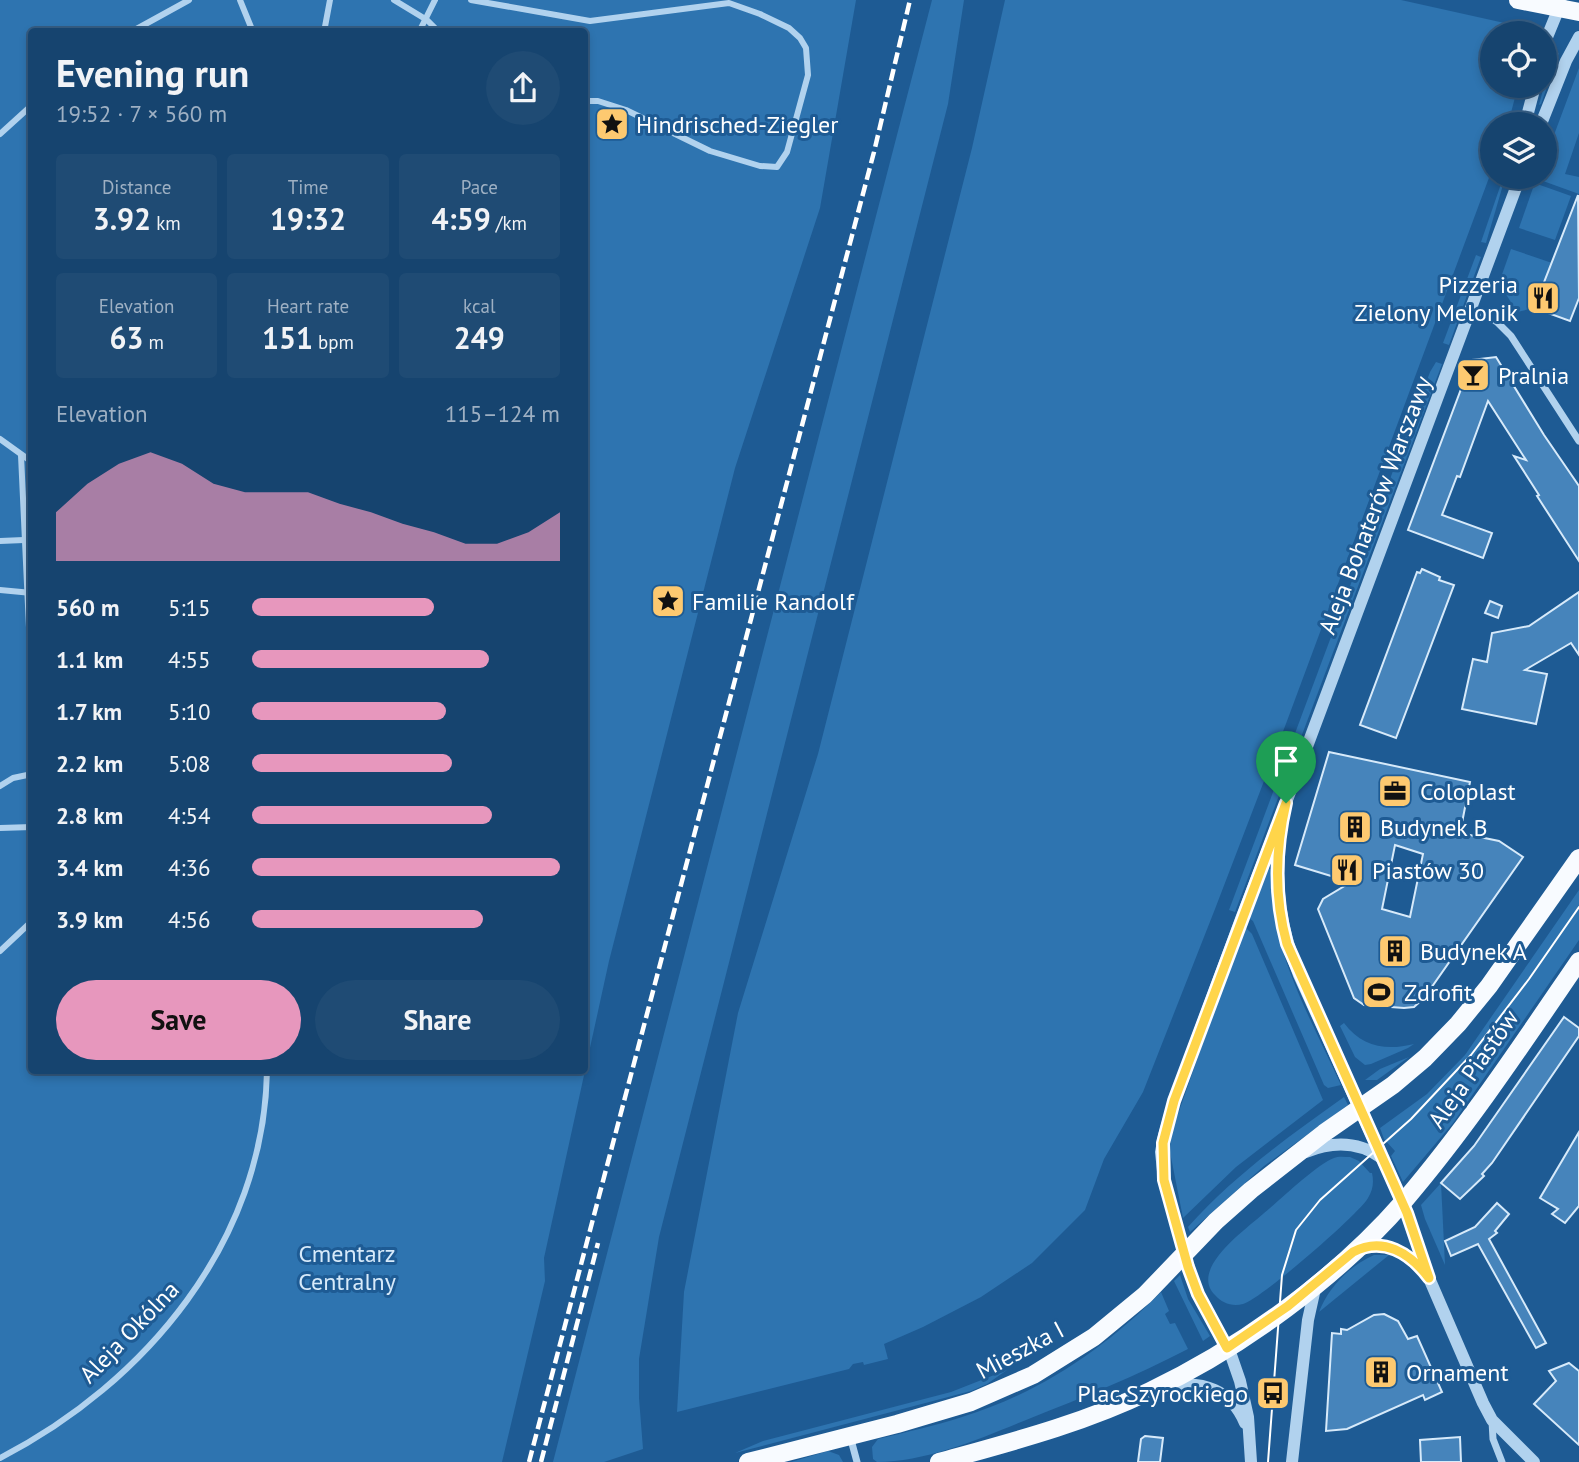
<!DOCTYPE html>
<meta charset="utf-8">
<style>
body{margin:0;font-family:"PT Sans",sans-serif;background:#1f4b74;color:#f1f3f6;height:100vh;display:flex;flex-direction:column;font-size:26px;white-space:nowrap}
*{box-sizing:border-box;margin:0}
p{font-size:23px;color:#9eb0c3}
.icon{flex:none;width:38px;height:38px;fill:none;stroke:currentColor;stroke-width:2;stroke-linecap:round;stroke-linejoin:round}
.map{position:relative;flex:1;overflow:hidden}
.sheet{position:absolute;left:28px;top:28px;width:560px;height:1046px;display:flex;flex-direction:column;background:#16446f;border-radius:7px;box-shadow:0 4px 10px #0003,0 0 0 2px #355c82}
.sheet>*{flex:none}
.fabs{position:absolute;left:1480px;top:21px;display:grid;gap:14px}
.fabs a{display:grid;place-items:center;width:77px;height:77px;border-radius:50%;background:#16446f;box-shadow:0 4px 10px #0003,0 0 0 2px #355c82;font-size:35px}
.pin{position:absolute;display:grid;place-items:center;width:60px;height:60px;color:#fff;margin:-72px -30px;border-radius:50% 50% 50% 0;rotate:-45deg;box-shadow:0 0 7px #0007}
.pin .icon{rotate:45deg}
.round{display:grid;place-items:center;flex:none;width:74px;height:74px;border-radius:37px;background:#1f4b74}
.head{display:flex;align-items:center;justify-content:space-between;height:119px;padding:0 28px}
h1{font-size:38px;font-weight:700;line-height:52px}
.stats{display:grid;grid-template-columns:repeat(3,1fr);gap:10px;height:119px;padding:7px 28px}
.stats div{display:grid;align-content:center;border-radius:7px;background:#1f4b74;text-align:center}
.stats b{font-size:30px;font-weight:700}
.stats small{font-size:19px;font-weight:400}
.stats p{font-size:19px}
.chart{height:196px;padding:14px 28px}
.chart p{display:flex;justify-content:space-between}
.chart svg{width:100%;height:126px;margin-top:7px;fill:#e797bd;opacity:.7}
.cta{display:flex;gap:14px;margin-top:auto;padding:14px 28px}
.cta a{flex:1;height:80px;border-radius:42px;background:#e797bd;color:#111;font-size:28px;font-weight:700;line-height:80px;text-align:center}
.cta a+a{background:#1f4b74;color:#f1f3f6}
ul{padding:0 28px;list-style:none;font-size:23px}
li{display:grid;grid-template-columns:112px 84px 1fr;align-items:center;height:52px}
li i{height:18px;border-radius:9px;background:#e797bd}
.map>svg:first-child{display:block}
</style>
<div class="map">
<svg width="1579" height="1462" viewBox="0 0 1579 1462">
<rect width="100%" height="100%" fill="#1e5b94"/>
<g fill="#2e74b0" fill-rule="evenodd">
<path d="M0,0H856L820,208L735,468L609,961L544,1258L545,1281L502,1462H0ZM32,32H584V1071H32Z"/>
<path d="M932,0H964L948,104L659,1237L639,1359V1398L643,1449L604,1462H553Z"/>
<path d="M1005,0H1401L1509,24L1523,33H1493V86H1518L1508,124H1493V167L1287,721L1215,909L1143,1092L1104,1159L1085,1210L1032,1263L981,1297L923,1327L884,1344L888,1359L864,1365L863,1362L853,1364L849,1369L677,1412L684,1292L738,1013L818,754L972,148Z"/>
<path d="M1553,51L1559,53L1541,104L1539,105Z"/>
<path d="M1579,68V133L1565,174L1579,177V194L1543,181L1540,177H1545V159Z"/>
<path d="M1503,178H1505L1486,243L1481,242Z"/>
<path d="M1534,185H1540L1571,196L1555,240L1519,228Z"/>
<path d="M1511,249L1552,263L1534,308L1517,312L1499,283Z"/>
<path d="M1476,255L1481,257L1449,345L1443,343Z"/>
<path d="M1436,362L1442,364L1235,912L1229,910L1430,372Z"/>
<path d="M1267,867L1272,870C1274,895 1275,920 1281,945C1295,993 1320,1039 1341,1085L1328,1088L1324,1085L1253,921L1247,917Z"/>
<path d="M1579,890V940L1453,1123L1403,1182L1391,1156L1395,1151L1384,1139L1380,1128L1427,1094L1465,1055Z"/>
<path d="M1244,926L1252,934L1323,1100L1236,1167L1183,1218L1170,1152L1171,1134Z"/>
<path d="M1344,1023C1362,1047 1386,1051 1414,1044L1408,1048L1371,1064L1365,1065L1355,1057L1340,1026Z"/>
<path d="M1409,1057L1377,1080H1365L1380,1069Z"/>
<path d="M1344,1097L1348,1105L1264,1166L1190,1232L1188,1227C1233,1176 1288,1137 1344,1097Z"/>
<path d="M1350,1157L1359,1161L1370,1173H1372C1374,1182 1373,1190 1368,1198C1359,1214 1260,1300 1243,1304C1232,1307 1222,1303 1215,1295C1189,1269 1245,1230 1263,1214C1279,1201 1317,1164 1334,1158C1338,1156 1345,1157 1350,1157Z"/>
<path d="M1441,1183L1445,1265L1425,1219L1421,1205Z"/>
<path d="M1374,1255H1389L1319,1312C1328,1288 1349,1266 1374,1255Z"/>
<path d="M1180,1275L1188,1299L1210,1336L1203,1341L1174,1281Z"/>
<path d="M1161,1292L1169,1311L1165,1314L1170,1324L1175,1323L1188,1349C1136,1376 1084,1397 1031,1418C984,1437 928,1462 877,1462L873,1459L872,1447L878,1439C906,1432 935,1426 962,1417C1038,1394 1106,1348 1161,1292Z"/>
<path d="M1007,1370L987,1384L971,1391L735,1453L763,1441L951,1392Z"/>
<path d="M828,1451L839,1455L843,1462H791Z"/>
</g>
<g fill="#4684bb" stroke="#d7eafa" stroke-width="2" fill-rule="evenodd">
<path d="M1578,195L1579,298L1570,321L1534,308Z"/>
<path d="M1496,357L1544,435L1579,486V561L1537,496L1539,495L1514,456L1526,460L1488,401L1460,477L1457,476L1442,515L1492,533L1483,558L1408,530L1472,360Z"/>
<path d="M1422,569L1440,577L1439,580L1454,585L1396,738L1360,725L1417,572L1420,573Z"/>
<path d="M1579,592V655L1571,643L1525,670L1547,674L1536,724L1462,709L1473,659L1487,662L1492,633L1529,626Z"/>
<path d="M1490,601L1502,606L1498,618L1485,613Z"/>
<path d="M1329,752L1470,782L1460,833L1499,841L1523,857L1424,998L1414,1007L1404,1008L1364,1005L1354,998L1318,909L1323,899L1351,882L1295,865ZM1395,845L1423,854L1410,917L1382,909Z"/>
<path d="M1564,1017L1579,1028V1036L1492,1163L1482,1174L1484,1176L1460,1199L1441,1183L1474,1146Z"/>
<path d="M1579,1132V1206L1565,1223L1552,1214L1558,1209L1540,1198Z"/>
<path d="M1497,1203L1509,1214L1495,1231L1497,1233L1489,1239L1546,1343L1536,1348L1478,1244L1451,1256L1445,1241L1475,1227Z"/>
<path d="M1384,1314L1398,1321L1408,1339L1417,1336L1442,1392L1425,1400L1423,1395L1347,1429L1326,1431L1332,1333L1341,1334V1329L1347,1330L1374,1315Z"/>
<path d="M1569,1363L1579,1371V1445L1534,1404L1556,1381L1549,1371Z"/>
<path d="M1145,1436L1163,1438L1160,1462H1138L1141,1439Z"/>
<path d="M1460,1437L1461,1462H1421L1420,1440Z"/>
</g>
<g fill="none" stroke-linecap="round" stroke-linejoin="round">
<g stroke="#b1d2ee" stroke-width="6">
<path d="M240,0L253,32"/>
<path d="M394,0L427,20L439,32"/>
<path d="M471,0L590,21L729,3L760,14L789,28L800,38L806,48L808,75L787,152L777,167L760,166L710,151L626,110L598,101H584"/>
<path d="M131,32L189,0"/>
<path d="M324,32L330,0"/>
<path d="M419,32L435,0"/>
<path d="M0,134L32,105"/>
<path d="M0,439L32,462"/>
<path d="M21,455L32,692"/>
<path d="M0,541L24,540"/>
<path d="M0,590L32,593"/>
<path d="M0,786L13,778L32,774"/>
<path d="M0,828L32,827"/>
<path d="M0,951L32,921"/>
<path d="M0,1458C146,1383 264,1241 267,1071"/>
</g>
<g stroke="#b1d2ee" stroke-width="7">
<path d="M1472,307L1497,322L1511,336L1579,441"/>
<path d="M1492,1421L1493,1439L1502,1462"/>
<path d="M850,1436L857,1462"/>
</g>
<g stroke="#b1d2ee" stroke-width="12">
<path d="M1545,42L1561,3"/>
<path d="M1525,124L1535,86"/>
<path d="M1541,124L1566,61L1579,37"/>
<path d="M1281,830C1274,885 1279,924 1299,975L1407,1213L1429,1278L1483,1403L1492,1420L1534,1462"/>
<path d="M1306,1152C1333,1141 1358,1141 1382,1158"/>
<path d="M1359,1249C1385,1239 1409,1254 1426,1273"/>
<path d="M1169,1387C1202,1379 1232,1391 1245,1423"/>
<path d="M1251,1462L1248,1417L1240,1381L1231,1355L1198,1294L1188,1267L1164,1180L1161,1152L1164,1136L1174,1101L1241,919L1290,792L1520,177"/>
<path d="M1292,1462L1308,1320L1316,1284"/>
</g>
<g stroke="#f8fbff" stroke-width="18">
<path d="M1518,0L1579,12"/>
<path d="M748,1462L897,1424L971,1402L1033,1375L1094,1337L1145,1295L1216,1221L1251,1190L1324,1133L1393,1085L1425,1058L1458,1024L1489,986L1579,858"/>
<path d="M939,1462C1011,1442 1082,1424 1150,1391C1241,1348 1337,1278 1404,1201C1468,1126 1523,1043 1579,961"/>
</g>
<path stroke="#fff" stroke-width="2" d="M1268,1462L1282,1275L1296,1230L1320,1200L1411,1119L1471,1055L1529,979L1579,907"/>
<g stroke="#fff" stroke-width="4.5" stroke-dasharray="12 5" stroke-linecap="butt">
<path d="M529,1462L874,152L910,0"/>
<path d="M541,1462L598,1243"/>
</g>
</g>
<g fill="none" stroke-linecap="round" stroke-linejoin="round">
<g stroke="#fff" stroke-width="14">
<path id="route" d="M1286,803C1275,850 1274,897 1287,944L1407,1213L1429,1278C1410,1253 1383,1236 1353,1252L1288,1306L1227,1348L1198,1294L1188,1267L1164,1180L1163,1143L1174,1101Z"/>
</g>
<use href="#route" stroke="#ffd54a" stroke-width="9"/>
</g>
<defs>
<g id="sight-square" transform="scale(1.75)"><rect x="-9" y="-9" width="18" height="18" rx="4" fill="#fdc970" stroke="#1e5b94"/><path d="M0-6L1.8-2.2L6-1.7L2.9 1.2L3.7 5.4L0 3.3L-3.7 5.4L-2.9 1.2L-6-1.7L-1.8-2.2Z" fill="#111"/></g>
<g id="restaurant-square" transform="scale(1.75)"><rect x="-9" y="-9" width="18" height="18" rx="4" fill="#fdc970" stroke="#1e5b94"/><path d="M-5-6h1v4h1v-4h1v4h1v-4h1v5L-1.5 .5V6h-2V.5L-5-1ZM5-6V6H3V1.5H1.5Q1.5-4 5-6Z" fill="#111"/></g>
<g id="bar-square" transform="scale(1.75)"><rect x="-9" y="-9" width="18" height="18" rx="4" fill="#fdc970" stroke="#1e5b94"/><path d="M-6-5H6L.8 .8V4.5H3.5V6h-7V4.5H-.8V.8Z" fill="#111"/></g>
<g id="office-square" transform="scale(1.75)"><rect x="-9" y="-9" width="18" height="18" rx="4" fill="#fdc970" stroke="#1e5b94"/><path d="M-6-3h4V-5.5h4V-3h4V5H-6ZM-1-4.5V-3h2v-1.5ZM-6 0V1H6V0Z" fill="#111"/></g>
<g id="building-square" transform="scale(1.75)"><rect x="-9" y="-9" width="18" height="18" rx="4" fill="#fdc970" stroke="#1e5b94"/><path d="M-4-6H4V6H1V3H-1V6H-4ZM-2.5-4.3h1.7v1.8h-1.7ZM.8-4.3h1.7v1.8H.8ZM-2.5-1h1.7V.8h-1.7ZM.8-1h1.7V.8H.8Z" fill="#111"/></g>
<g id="stadium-square" transform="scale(1.75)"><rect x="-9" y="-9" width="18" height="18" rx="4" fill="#fdc970" stroke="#1e5b94"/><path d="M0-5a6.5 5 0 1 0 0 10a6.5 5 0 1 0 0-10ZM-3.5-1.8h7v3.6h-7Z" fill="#111"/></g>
<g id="bus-square" transform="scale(1.75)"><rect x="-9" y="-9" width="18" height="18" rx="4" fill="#fdc970" stroke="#1e5b94"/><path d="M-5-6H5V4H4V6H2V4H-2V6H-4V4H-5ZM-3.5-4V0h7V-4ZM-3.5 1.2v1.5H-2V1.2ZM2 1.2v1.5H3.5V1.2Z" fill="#111"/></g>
</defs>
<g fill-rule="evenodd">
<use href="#sight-square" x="612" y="124"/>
<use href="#restaurant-square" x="1543" y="298"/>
<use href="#bar-square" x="1473" y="375"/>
<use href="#sight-square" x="668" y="601"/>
<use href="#office-square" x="1395" y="791"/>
<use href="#building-square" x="1355" y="827"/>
<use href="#restaurant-square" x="1347" y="870"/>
<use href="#building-square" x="1395" y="951"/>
<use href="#stadium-square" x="1379" y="992"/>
<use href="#building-square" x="1381" y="1372"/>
<use href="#bus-square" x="1273" y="1393"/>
</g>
<g text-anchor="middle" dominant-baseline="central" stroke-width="6" stroke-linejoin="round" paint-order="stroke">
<g font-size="24" fill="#fff" stroke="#1e5b94" text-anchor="start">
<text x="636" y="124">Hindrisched-Ziegler</text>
<text x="1518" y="284" text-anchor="end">Pizzeria<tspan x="1518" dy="28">Zielony Melonik</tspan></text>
<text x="1498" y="375">Pralnia</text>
<text x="692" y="601">Familie Randolf</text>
<text x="1420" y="791">Coloplast</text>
<text x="1380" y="827">Budynek B</text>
<text x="1372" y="870">Piastów 30</text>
<text x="1420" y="951">Budynek A</text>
<text x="1404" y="992">Zdrofit</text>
<text x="1406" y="1372">Ornament</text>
<text x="1248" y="1393" text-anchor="end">Plac Szyrockiego</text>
</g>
<g font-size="24" fill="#fff" stroke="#1e5b94">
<text transform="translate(1375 505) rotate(-69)">Aleja Bohaterów Warszawy</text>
<text transform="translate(1473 1069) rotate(-55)">Aleja Piastów</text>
<text transform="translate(129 1332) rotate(-46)">Aleja Okólna</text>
<text transform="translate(1020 1350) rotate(-28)">Mieszka I</text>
</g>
<g font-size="24" fill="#d7eafa" stroke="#1e5b94">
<text x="347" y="1253">Cmentarz<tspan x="347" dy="28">Centralny</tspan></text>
</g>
</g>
</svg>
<div class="fabs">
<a><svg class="icon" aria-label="locate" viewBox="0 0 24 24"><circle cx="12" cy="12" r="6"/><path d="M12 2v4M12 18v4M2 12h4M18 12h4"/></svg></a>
<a><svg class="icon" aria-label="layers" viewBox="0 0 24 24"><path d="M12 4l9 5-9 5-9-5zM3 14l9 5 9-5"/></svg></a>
</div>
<div class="pin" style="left:1286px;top:803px;background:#1e9e55"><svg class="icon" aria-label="arrive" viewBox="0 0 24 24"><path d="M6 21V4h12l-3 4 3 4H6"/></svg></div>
<section class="sheet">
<div class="head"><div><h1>Evening run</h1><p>19:52 · 7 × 560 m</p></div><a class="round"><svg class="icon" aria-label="share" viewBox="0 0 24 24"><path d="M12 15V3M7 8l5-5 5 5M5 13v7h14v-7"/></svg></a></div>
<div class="stats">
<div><p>Distance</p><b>3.92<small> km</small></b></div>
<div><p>Time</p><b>19:32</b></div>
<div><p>Pace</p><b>4:59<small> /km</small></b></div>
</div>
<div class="stats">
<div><p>Elevation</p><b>63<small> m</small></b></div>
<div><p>Heart rate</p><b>151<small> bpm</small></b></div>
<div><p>kcal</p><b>249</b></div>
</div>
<div class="chart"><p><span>Elevation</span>115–124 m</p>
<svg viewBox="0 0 160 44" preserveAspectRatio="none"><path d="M0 44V27L10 17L20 10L30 6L40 10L50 17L60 20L70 20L80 20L90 24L100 27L110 31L120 34L130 38L140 38L150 34L160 27V44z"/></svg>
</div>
<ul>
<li><b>560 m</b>5:15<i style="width:59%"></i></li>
<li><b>1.1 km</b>4:55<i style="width:77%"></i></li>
<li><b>1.7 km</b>5:10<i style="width:63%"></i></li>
<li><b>2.2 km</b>5:08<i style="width:65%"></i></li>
<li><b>2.8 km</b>4:54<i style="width:78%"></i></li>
<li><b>3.4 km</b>4:36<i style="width:100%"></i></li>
<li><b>3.9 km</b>4:56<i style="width:75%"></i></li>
</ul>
<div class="cta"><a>Save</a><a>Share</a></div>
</section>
</div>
